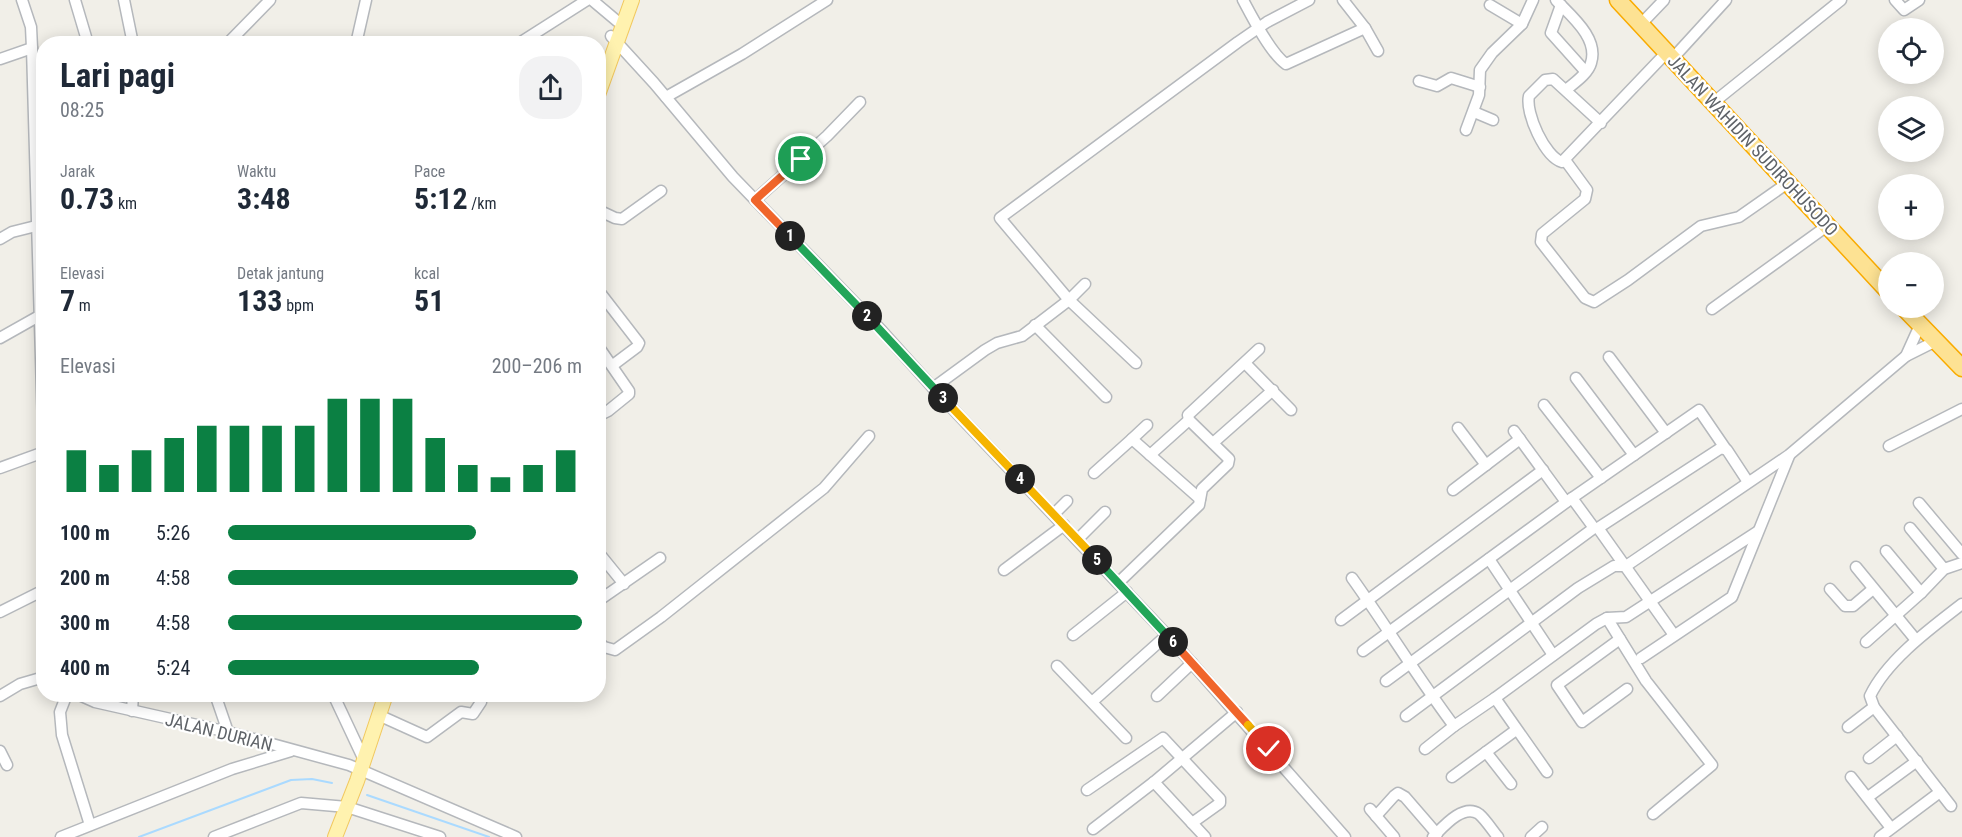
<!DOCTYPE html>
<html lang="id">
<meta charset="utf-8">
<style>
body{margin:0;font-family:"Roboto Condensed",sans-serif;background:#f2f2f3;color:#1f2937;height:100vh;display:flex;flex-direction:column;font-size:22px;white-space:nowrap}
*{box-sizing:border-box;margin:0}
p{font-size:20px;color:#747a83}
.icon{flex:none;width:33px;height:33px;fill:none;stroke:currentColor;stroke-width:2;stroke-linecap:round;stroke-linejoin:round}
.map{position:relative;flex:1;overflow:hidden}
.sheet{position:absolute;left:36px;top:36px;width:570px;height:666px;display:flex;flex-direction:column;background:#fff;border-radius:24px;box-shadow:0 3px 15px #0003}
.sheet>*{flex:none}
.tools{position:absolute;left:1878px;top:18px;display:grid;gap:12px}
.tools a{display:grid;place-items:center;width:66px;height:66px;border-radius:50%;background:#fff;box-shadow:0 3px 15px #0003;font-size:30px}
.pin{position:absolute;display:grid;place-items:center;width:51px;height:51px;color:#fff;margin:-26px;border:3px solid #fff;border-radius:50%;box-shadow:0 2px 6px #0007}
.km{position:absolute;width:30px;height:30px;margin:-15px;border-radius:50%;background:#222;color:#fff;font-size:16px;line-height:30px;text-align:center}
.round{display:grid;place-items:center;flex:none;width:63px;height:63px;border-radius:24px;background:#f2f2f3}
.head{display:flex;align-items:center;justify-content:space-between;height:102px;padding:0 24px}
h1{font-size:33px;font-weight:700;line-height:45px}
.stats{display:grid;grid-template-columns:repeat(3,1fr);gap:9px;height:102px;padding:6px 24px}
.stats div{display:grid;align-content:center}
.stats b{font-size:30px;font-weight:700}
.stats small{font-size:16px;font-weight:400}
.stats p{font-size:16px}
.chart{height:168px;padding:12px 24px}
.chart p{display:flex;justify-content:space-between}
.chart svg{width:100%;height:108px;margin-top:6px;stroke:#0b8043;stroke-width:6}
ul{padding:0 24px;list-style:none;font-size:20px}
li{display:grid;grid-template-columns:96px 72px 1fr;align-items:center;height:45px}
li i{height:15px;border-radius:8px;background:#0b8043}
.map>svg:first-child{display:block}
</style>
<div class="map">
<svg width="1962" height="837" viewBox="0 0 1962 837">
<rect width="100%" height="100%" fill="#f1efe8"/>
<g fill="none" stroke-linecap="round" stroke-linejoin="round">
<g stroke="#aadaff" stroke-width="2">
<path d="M367,795L489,837"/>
<path d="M139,837L291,780L312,779L332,783"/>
</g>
<g stroke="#b5b8bc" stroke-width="13">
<g id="minor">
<path d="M22,0L31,27L32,48L44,462"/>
<path d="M75,0L86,37"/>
<path d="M124,0L133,44"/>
<path d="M592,0L617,21"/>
<path d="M1243,0C1252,17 1271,54 1286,64L1365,28L1343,0"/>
<path d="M1556,0C1571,16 1599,38 1591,63C1588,74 1574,83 1566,90"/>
<path d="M1895,0L1904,10L1919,0"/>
<path d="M1490,5L1522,24"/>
<path d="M1561,5L1551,33L1585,71"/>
<path d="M1641,24L1664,0"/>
<path d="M1365,28L1378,51"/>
<path d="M611,36L654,83L733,177L882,331L933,388L1167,635L1345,837"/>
<path d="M227,44L270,0"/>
<path d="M356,44L366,0"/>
<path d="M518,44L587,0"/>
<path d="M1673,58L1726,0"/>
<path d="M0,59L32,48"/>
<path d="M1419,81L1437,86L1451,78L1480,87"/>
<path d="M666,97L742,54L827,0"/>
<path d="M1714,102L1841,0"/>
<path d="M1474,112L1493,120"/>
<path d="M1601,123L1553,79L1545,80L1529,96C1525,113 1545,157 1562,162L1667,52"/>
<path d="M1466,130L1479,95L1480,70L1492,53L1522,24L1533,0"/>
<path d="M1565,160L1587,190L1585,199L1542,234L1541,242L1585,298L1594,302L1628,280L1701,226L1739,217L1789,182"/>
<path d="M755,200L827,136L860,102"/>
<path d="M598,210L615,218L622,219L661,191"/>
<path d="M0,239L12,232L36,226"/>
<path d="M598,290L639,343L637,347L613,365"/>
<path d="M1712,309L1827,226"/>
<path d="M1035,325L1106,397"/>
<path d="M0,338L39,316"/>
<path d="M598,346L629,391V394L608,411L598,416"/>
<path d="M1906,356L1920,325"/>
<path d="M1609,357L1666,433"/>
<path d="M1136,363L1069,300L1000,218L1238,42L1267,22L1309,0"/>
<path d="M1245,363L1291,410"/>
<path d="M1576,378L1634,455"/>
<path d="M933,388L985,350L997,343L1022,336L1069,300L1085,284"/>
<path d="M1544,405L1601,478"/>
<path d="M1147,425L1132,439L1200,499"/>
<path d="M1458,428L1486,465"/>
<path d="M1514,431L1566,502"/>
<path d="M1213,443L1273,390"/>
<path d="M1889,446L1962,409"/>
<path d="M1150,455L1189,420"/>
<path d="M0,468L44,452"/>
<path d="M1094,473L1132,439"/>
<path d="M1453,490L1520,439"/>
<path d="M1572,498L1594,528H1598L1674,635"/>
<path d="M1919,503L1962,554"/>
<path d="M1054,514L1067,501"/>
<path d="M1598,528L1721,448L1727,450L1748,482"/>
<path d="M1910,528L1944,569"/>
<path d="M1078,539L1105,512"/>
<path d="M1886,551L1921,593"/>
<path d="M598,552L624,584"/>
<path d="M1489,559L1553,655"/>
<path d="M1856,567L1916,640"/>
<path d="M1004,570L1064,525"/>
<path d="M1352,578C1387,627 1418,678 1454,726L1495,698L1596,624L1607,618L1626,617L1757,532"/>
<path d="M1119,582L1199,505L1202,489L1228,464L1229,459L1189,420L1188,415L1259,349"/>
<path d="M1830,589L1845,606H1853L1873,589"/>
<path d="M598,601L660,558"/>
<path d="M0,612L44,590"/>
<path d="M1607,618L1646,681L1712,765L1653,814"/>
<path d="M1341,620L1543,470"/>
<path d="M1073,635L1127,592"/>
<path d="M1620,639L1557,685L1582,722L1627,689"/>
<path d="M598,641L604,647L615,650L661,617L824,488L869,436"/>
<path d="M1866,642L1921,593L1944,569L1962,563"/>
<path d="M1363,651L1572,498L1699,410L1725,448"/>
<path d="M1641,658L1732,597L1789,456"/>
<path d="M1057,666L1126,738"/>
<path d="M1386,681L1594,528"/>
<path d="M67,694L60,712L62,735L90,825"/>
<path d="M77,694L95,702L228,732L349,765L516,837"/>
<path d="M215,694L228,732"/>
<path d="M333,694L364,760"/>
<path d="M0,696L20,684L44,677"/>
<path d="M1157,696L1192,663"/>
<path d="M1495,698L1547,772"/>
<path d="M1092,702L1167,635"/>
<path d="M132,711L133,694"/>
<path d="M1406,716L1578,588L1614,566H1626L1789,455L1906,356L1936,341"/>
<path d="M385,718L427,737L461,712L473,714L481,702L478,694"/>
<path d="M1848,727L1874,707"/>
<path d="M1425,749L1454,726"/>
<path d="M0,751L7,765"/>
<path d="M1486,752L1511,784"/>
<path d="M1869,758L1897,736"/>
<path d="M1452,777L1516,730"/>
<path d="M1851,777L1891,828"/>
<path d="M1154,782L1205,837"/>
<path d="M1087,790L1163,738L1220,799V803L1192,823"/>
<path d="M1868,797L1917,761"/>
<path d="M1951,806L1874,707L1870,696C1887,660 1931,628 1962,604"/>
<path d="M1370,809L1394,837"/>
<path d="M1376,816L1394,796L1398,793L1405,797L1437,834"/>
<path d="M1093,829L1154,782L1237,712"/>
<path d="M61,837L232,769L291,751"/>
<path d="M214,837L301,803L347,807L440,837"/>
<path d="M1433,837C1443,827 1463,803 1479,814C1486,820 1492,830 1498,837"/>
<path d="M1531,837L1542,827"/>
<path d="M1880,837L1940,792"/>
</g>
</g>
<g stroke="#f2c960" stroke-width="16">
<g id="major">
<path d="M598,95L632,0"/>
<path d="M335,837L357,781L386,694"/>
</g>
</g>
<g stroke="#f9ab00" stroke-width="19">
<g id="highway">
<path d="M1618,0L1888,291"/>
<path d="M1904,308L1962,368"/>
</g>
</g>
<use href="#minor" stroke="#fff" stroke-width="10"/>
<use href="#major" stroke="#fff2af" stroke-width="14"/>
<use href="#highway" stroke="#fde293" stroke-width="16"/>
</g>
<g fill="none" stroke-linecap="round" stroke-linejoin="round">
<g stroke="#fff" stroke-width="12">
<path id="split-1" d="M790,236L755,200L801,159"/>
</g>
<g stroke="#fff" stroke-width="12">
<path id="split-2" d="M790,236L867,316"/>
</g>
<g stroke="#fff" stroke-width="12">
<path id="split-3" d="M867,316L943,398"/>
</g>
<g stroke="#fff" stroke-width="12">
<path id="split-4" d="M943,398L1020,479"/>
</g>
<g stroke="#fff" stroke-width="12">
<path id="split-5" d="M1020,479L1097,560"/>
</g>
<g stroke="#fff" stroke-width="12">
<path id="split-6" d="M1097,560L1173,642"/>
</g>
<g stroke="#fff" stroke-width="12">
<path id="split-7" d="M1173,642L1248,725"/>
</g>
<g stroke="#fff" stroke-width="12">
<path id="split-8" d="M1248,725L1269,749"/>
</g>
<use href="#split-1" stroke="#f0652b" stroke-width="8"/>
<use href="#split-2" stroke="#22a559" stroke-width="8"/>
<use href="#split-3" stroke="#22a559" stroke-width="8"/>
<use href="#split-4" stroke="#f5b400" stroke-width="8"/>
<use href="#split-5" stroke="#f5b400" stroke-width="8"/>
<use href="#split-6" stroke="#22a559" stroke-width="8"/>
<use href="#split-7" stroke="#f0652b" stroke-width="8"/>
<use href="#split-8" stroke="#f5b400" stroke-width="8"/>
</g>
<g text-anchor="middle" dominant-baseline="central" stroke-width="4.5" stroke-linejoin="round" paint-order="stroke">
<g font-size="18" fill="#5f6368" stroke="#fff">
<text transform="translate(1753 145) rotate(47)">JALAN WAHIDIN SUDIROHUSODO</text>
<text transform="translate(219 732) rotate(14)">JALAN DURIAN</text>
</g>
</g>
</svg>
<div class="tools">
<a><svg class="icon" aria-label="locate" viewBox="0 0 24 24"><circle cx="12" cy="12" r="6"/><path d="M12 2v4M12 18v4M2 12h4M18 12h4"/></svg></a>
<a><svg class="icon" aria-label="layers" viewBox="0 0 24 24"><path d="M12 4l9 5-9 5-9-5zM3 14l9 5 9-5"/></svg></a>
<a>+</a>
<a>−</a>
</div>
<div class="pin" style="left:801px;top:159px;background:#1e9e55"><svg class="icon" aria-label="arrive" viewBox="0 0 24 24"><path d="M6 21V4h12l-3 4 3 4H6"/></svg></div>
<div class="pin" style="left:1269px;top:749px;background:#d93025"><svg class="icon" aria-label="check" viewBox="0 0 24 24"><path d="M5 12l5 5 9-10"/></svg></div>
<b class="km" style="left:790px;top:236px">1</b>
<b class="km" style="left:867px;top:316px">2</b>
<b class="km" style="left:943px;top:398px">3</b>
<b class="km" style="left:1020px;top:479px">4</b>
<b class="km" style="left:1097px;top:560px">5</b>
<b class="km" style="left:1173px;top:642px">6</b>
<section class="sheet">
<div class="head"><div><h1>Lari pagi</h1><p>08:25</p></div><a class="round"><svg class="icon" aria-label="share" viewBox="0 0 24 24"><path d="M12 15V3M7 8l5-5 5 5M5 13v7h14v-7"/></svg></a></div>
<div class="stats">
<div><p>Jarak</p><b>0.73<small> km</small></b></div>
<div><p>Waktu</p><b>3:48</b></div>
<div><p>Pace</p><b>5:12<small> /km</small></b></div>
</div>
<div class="stats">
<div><p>Elevasi</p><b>7<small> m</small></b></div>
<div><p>Detak jantung</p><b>133<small> bpm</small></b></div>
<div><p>kcal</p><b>51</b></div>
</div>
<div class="chart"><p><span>Elevasi</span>200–206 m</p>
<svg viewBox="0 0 160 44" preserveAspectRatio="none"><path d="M5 44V27M15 44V33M25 44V27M35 44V22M45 44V17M55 44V17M65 44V17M75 44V17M85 44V6M95 44V6M105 44V6M115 44V22M125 44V33M135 44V38M145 44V33M155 44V27"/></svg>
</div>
<ul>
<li><b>100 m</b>5:26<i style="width:70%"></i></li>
<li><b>200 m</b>4:58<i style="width:99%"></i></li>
<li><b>300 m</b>4:58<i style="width:100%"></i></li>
<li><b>400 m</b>5:24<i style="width:71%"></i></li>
</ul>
</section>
</div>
